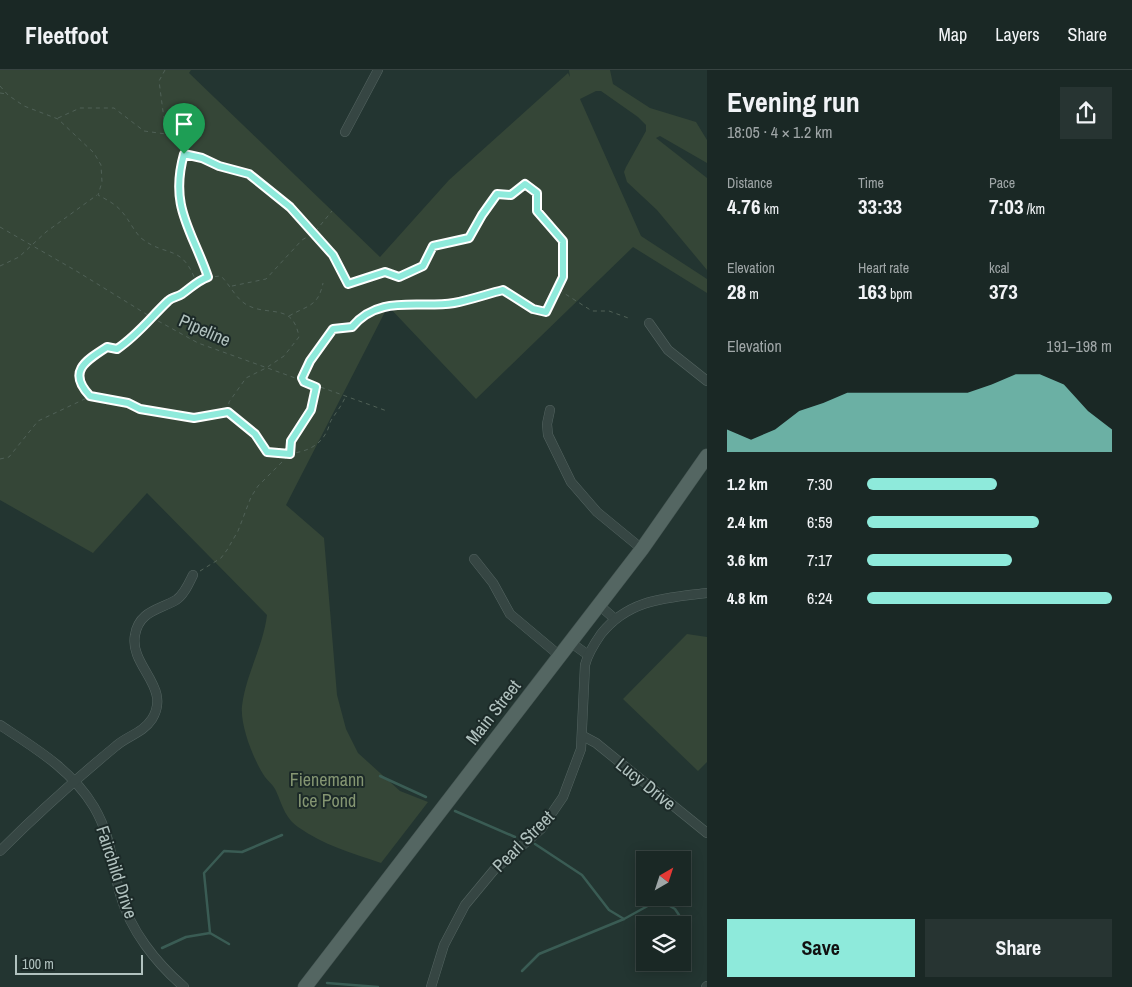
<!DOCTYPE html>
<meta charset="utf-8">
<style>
body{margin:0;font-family:"Archivo Narrow",sans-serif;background:#273432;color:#f1f3f6;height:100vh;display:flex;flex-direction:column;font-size:19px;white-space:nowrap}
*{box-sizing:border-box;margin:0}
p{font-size:16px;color:#9fa6a7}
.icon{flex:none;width:28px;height:28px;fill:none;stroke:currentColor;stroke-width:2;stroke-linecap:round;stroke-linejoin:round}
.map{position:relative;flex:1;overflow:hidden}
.side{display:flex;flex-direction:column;background:#1a2825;width:425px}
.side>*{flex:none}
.needle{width:32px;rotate:39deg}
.tools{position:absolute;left:636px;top:781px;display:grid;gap:10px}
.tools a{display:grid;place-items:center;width:55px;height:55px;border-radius:0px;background:#1a2825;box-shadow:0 2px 12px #0003,0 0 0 1px #384442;font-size:25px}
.scale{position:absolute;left:15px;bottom:12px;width:128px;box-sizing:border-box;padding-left:5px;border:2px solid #b1c2bf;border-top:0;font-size:14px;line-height:18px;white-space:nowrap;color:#b1c2bf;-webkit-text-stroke:4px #1c2a28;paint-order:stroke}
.pin{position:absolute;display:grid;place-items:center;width:42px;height:42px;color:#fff;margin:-51px -21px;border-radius:50% 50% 50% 0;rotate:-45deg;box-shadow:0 0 5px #0007}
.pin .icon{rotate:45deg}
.round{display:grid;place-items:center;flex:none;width:52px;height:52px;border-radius:0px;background:#273432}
.head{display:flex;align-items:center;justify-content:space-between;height:85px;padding:0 20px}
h1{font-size:28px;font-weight:700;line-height:38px}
.figures{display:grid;grid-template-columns:repeat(3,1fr);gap:8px;height:85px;padding:5px 20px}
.figures div{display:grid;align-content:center}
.figures b{font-size:21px;font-weight:700}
.figures small{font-size:14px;font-weight:400}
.figures p{font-size:14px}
.chart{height:140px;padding:10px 20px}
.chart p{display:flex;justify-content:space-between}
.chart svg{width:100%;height:90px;margin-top:5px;fill:#8eeadb;opacity:.7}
.button{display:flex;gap:10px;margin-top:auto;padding:10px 20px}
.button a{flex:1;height:58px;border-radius:0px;background:#8eeadb;color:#111;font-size:20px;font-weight:700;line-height:58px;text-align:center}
.button a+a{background:#273432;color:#f1f3f6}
ul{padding:0 20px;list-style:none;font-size:16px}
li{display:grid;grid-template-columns:80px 60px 1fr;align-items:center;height:38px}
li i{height:12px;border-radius:6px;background:#8eeadb}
header{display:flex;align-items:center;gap:30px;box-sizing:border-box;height:70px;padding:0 25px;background:#1a2825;border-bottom:1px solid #384442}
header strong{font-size:24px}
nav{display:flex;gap:28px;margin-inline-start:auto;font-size:18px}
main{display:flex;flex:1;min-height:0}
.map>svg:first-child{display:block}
</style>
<header>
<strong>Fleetfoot</strong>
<nav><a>Map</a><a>Layers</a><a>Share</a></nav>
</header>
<main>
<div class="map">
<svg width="707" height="917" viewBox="0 0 707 917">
<rect width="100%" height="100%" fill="#233531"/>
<g fill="#354637">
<path d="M0,0H191L189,3L380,187L449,110L568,3L570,7L569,0H610L613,14L650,38L696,52L707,70V93L660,66L656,68L707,108V200L657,140L627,112L624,102L626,97L646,61V55L638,47L601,21H596L580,29L641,166L707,209V223L633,177L476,329L388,236L286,435L324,468L337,625L346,659L358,683L400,721L428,732L381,793C352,783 323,775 298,757C284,747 282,733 275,719C273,715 268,711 265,707C254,691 240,656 242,636C246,604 263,577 267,545L147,423L93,483L0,430Z"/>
<path d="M687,564L707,567V692L698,701L623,629Z"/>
</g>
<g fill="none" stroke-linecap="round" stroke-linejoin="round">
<g stroke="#3a5c54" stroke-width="2.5">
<path d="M380,706L426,727"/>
<path d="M455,741L515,767"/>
<path d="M535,774L582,805L609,840L624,849"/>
<path d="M210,863L204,803L224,781L242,782L282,765"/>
<path d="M162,878L186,867L210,863L229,874"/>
<path d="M522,901L539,884L624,849L653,833L663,832L675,839L679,845"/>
<path d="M327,913L378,917"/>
</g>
<g stroke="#546461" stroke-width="10">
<g id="minor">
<path d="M345,62L378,0"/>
<path d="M649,253L668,280L707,311"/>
<path d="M550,340L547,354L548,365L571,412L597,442L642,479"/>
<path d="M474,489L493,513L510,544L560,586"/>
<path d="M599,535L615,549"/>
<path d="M570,572L588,585"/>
<path d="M0,655C35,678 72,700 94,737C112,768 111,791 120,824C130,860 156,893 184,917"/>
<path d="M583,666L596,673L707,763"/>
<path d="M0,781C37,744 76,709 116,676C127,666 143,663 152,649C172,617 129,596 135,565C139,541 159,540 176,530C184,525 189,513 193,505"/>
<path d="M431,917L444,875L465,835L494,800L541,759L563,727L581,679L585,595C588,583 594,574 601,564C629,529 666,528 707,523"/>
<path d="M706,917L707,916"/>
</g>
</g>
<g stroke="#42524f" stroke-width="15">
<path id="primary" d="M305,917L642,479L707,386"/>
</g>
<g stroke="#506157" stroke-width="1" stroke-dasharray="4 4" stroke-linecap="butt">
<path d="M165,0L159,11L166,64"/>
<path d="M0,16L8,25L24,36L58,49L94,83L101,95L102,112L98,125C107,130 116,134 123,143C129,150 134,161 141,168C166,188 182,173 196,212"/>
<path d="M0,23L7,24"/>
<path d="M58,48L80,38H114L144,61L166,64L178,74L184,84L178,120L183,146L208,205"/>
<path d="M184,84L202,88L219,96L249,104L290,137L333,185L348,214L385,202L399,207L423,196L433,176L469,168L482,145L497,124L511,125L525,114L537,123V141L563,171V207L546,242L533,239L503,219C487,224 470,230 454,233C418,239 379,224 352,257L333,259L310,291L303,307L305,312"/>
<path d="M0,157L78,202L151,247L198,273L387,341"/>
<path d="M0,196L19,187L46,162L97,125"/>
<path d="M232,216L266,209L302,170L314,163L332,141"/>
<path d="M559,220L592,241H609L631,249"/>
<path d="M289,246C308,235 318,237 323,213"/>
<path d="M228,342L229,332L246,308L266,298L284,286L299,267C293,232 269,247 247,235C236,229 230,215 221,206C203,207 196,213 183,224C178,227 172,227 169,231C150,247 139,265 117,279L107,277L86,290L79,301V311L81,317L90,326L129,333L140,339L194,348L228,342L255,364L267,382C287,386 315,384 326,363C329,359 329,353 332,349C337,341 343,334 346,325"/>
<path d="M0,389L9,387L38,351L89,327"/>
<path d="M200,501L221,488L227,480L238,461L251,427L258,416L290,384L291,371L311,341L316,318"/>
</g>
<use href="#minor" stroke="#364643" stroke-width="9"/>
<use href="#primary" stroke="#546662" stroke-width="14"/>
</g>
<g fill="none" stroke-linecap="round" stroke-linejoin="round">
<g stroke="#fff" stroke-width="10">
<path id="route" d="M184,84L202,88L219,96L249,104L290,137L333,185L348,214L385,202L399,207L423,196L433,176L469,168L482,145L497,124L511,125L525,114L537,123V141L563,171V207L546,242L533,239L503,220C487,224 470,230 454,233C418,239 379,224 352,257L333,259L310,291L302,308L304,312L316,317L311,340L291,371L290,384L267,382L255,364L228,342L194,348L140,339L128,333L90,326C67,302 85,291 107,277L117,279C138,265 151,247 168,231C172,227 178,227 182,224C192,217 197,211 208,207C192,160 169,137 184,84Z"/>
</g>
<use href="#route" stroke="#8eeadb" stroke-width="6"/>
</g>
<g text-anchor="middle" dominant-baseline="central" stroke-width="4" stroke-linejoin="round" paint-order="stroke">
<g font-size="18" fill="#b1c2bf" stroke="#1c2a28">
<text transform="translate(205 260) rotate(24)">Pipeline</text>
<text transform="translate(493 642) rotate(-52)">Main Street</text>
<text transform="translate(646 714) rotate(39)">Lucy Drive</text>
<text transform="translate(523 771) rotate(-45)">Pearl Street</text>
<text transform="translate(117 802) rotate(72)">Fairchild Drive</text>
</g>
<g font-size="18" fill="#859672" stroke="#1c2a28">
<text x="327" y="709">Fienemann<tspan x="327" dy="21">Ice Pond</tspan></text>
</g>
</g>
</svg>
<div class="tools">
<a><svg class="needle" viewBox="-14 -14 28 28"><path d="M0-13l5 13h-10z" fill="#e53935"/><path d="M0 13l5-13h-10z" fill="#9fa6a7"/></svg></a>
<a><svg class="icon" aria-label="layers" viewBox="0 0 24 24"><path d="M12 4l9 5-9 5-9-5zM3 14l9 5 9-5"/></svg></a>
</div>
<div class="scale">100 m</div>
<div class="pin" style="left:184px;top:84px;background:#1e9e55"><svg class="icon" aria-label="arrive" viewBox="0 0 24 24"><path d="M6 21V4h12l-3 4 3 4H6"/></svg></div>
</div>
<section class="side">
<div class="head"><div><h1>Evening run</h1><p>18:05 · 4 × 1.2 km</p></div><a class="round"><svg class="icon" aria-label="share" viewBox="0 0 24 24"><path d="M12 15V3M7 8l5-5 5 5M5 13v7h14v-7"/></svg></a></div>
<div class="figures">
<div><p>Distance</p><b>4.76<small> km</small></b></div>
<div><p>Time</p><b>33:33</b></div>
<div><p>Pace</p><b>7:03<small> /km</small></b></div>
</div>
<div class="figures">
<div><p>Elevation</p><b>28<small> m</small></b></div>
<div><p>Heart rate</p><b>163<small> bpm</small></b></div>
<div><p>kcal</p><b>373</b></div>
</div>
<div class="chart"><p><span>Elevation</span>191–198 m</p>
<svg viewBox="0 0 160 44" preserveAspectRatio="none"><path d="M0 44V33L10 38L20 33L30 24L40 20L50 15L60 15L70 15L80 15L90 15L100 15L110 11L120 6L130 6L140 11L150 24L160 33V44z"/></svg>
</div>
<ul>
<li><b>1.2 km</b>7:30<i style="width:53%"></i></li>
<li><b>2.4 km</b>6:59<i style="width:70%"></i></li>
<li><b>3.6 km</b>7:17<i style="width:59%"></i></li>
<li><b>4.8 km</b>6:24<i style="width:100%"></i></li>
</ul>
<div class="button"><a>Save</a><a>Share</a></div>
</section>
</main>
